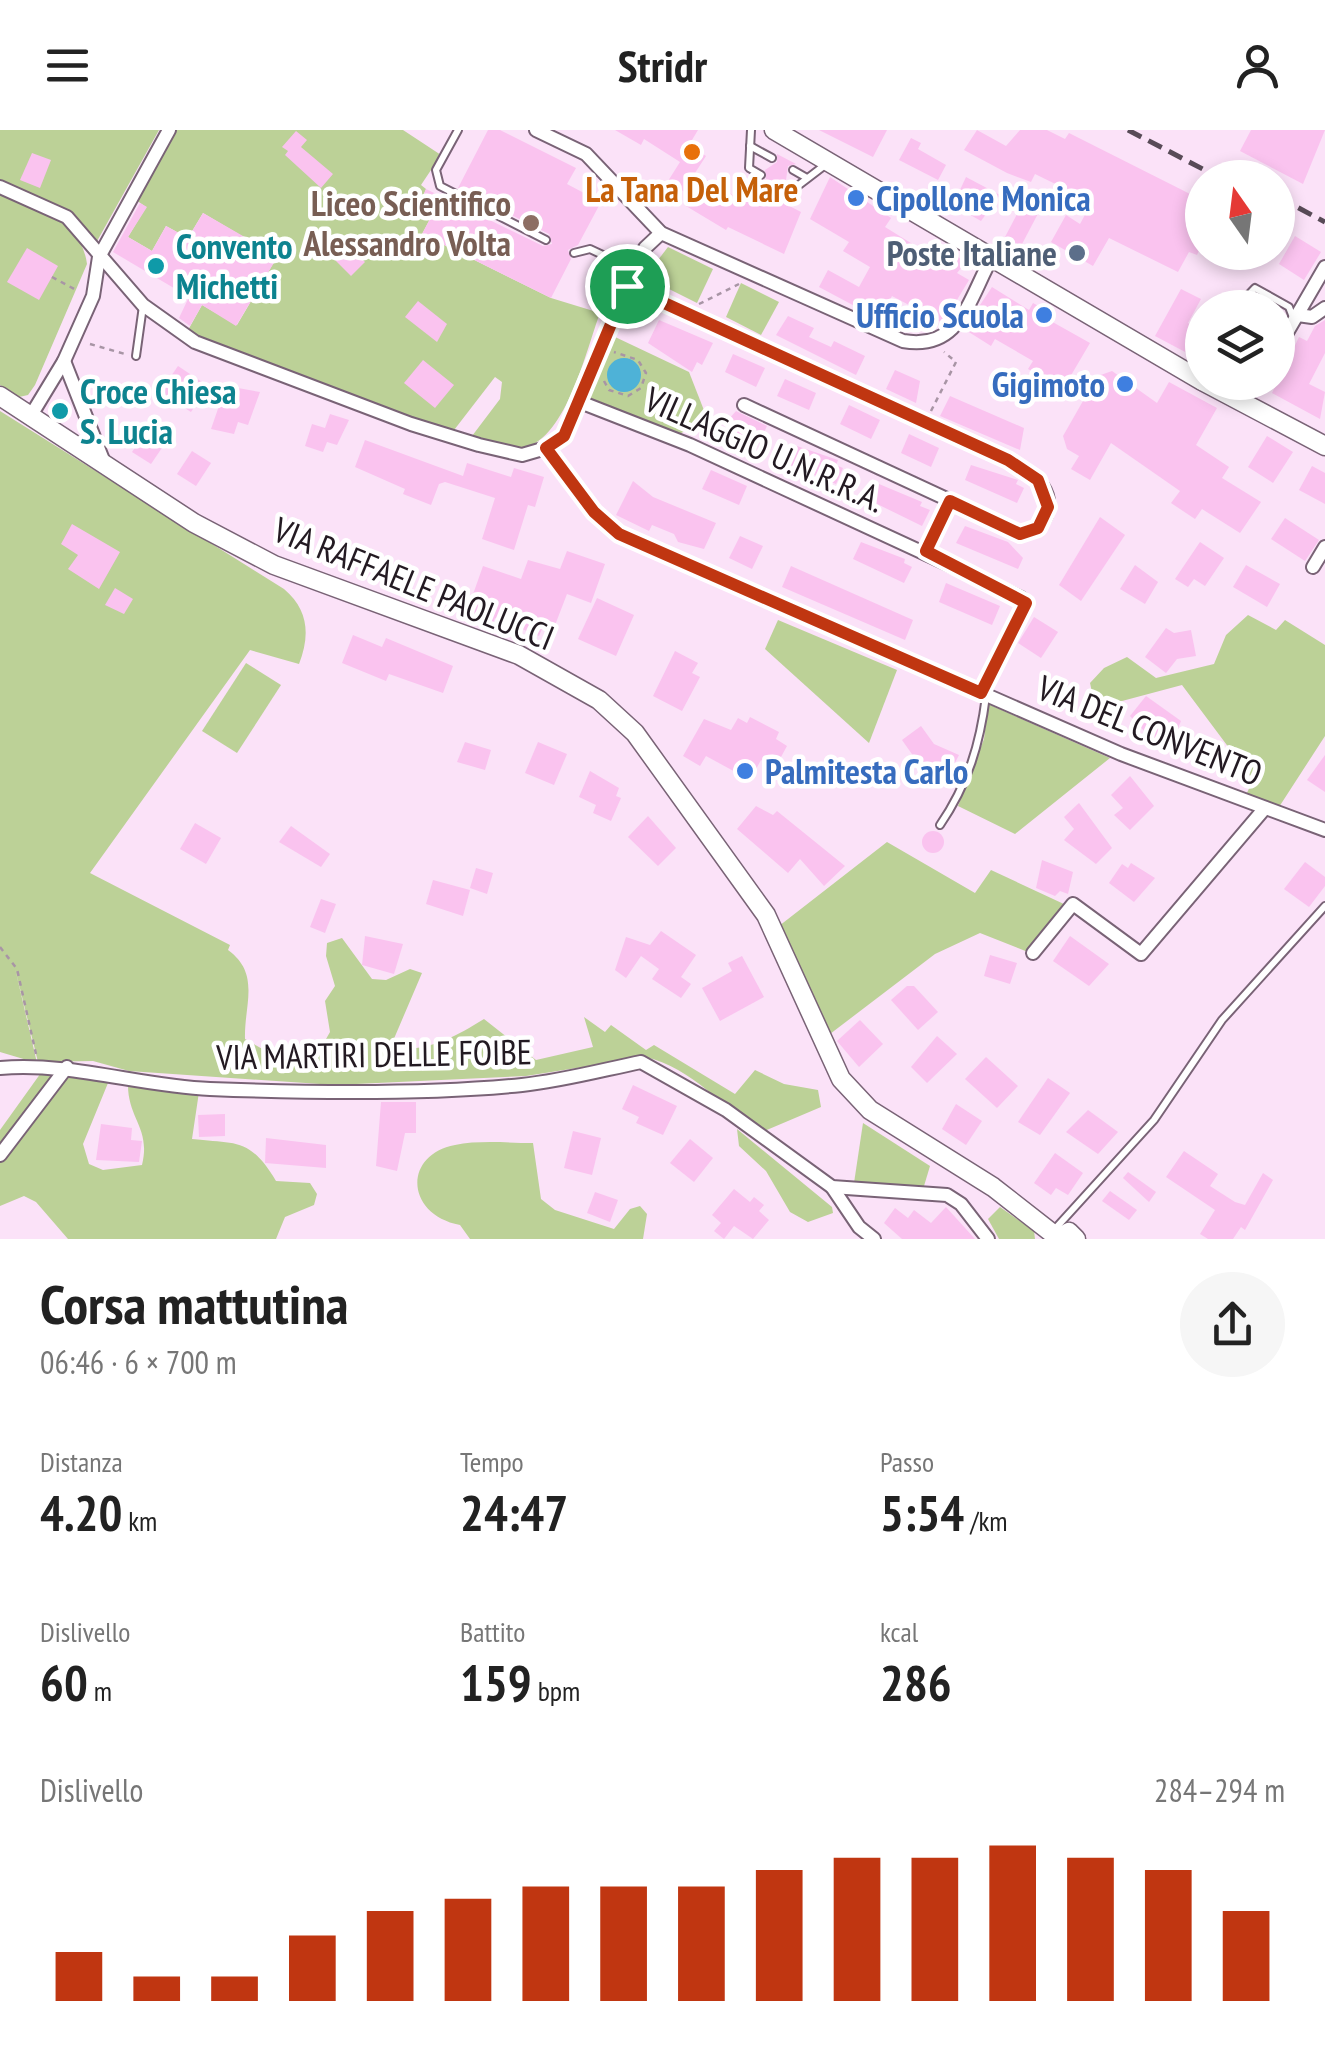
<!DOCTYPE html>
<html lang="it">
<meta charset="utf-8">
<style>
body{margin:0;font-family:"PT Sans Narrow",sans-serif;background:#f6f6f6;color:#222;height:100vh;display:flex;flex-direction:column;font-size:38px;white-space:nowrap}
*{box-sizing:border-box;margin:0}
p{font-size:32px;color:#767676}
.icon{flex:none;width:55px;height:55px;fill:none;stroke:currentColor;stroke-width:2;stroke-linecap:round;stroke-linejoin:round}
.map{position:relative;height:1109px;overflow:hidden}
.details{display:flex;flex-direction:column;background:#fff;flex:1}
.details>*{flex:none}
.needle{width:65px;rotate:346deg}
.buttons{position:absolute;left:1185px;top:30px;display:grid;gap:20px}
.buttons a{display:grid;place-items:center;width:110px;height:110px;border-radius:50%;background:#fff;box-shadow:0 5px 15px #0003;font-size:50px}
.pin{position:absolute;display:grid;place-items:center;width:85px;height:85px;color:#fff;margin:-42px;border:5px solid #fff;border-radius:50%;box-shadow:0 2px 10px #0007}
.round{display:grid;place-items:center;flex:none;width:105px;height:105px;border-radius:52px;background:#f6f6f6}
.head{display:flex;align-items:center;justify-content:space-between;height:170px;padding:0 40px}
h1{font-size:55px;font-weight:700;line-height:75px}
.stats{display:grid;grid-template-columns:repeat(3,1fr);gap:15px;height:170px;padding:10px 40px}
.stats div{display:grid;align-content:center}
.stats b{font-size:50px;font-weight:700}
.stats small{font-size:28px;font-weight:400}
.stats p{font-size:28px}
.chart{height:280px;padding:20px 40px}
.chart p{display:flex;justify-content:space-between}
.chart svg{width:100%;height:180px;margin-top:10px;stroke:#c03611;stroke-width:6}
header{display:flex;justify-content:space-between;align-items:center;height:130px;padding:0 40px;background:#fff;font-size:45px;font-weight:700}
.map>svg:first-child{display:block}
</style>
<header><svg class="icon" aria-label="menu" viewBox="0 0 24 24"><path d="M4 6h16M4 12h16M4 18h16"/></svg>Stridr<svg class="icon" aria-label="person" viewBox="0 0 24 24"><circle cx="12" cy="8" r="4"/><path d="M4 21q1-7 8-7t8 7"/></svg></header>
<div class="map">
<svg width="1325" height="1109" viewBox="0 0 1325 1109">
<rect width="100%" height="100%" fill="#fbe2f8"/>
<g fill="#bcd197">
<path d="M0,0H159L96,113L63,79L0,49Z"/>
<path d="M173,0H403L441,25L421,55L426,59L417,81L430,89L422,104L551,168L600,183C586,220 567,307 524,318C506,323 485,314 469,310L500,269L502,252L495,247L451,304L187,202L202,175L237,195L277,127L203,83L188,108L166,96L152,121L128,107L146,77L136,70Z"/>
<path d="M0,60C36,77 81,89 87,134L35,255L28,265L19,267L0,255Z"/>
<path d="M668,117L713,139L697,173L645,147Z"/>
<path d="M741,153L779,172L761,205L726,187Z"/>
<path d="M613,206L689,242L707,288L678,305L584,270Z"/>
<path d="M0,281L284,459C309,480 310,506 299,534L250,520L90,743L230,815L228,820C261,844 244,874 245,909L273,925L318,923L330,902L325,871L335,856L326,826L327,813L342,808L372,849L386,850L410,839L422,843L390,918C426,923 453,908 484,889L536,930L593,917L584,887L605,902L611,895L646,920L654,915L735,964L755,940L784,954L818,960L821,977L762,1002C723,978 692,938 646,927L526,946L335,955L129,941L93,931L38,932L15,838L37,933L0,922Z"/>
<path d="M1248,485L1276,500L1285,490L1325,515V606L1279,677L1246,665L1253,650L1182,555L1122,571L1102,570L1092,562L1090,553L1104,538L1127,527L1156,548L1214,534L1226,505Z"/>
<path d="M778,490L897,540L869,613L765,519Z"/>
<path d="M246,533L281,555L237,623L202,601Z"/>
<path d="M988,574L1110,628L1015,704L958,676L984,609Z"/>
<path d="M887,712L975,763L991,740L1066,775L1028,822L980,803L935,824L830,904L779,796Z"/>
<path d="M43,940L108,953L83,1014L89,1034L103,1040L142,1035C151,998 128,989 128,955L199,962L192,1009C235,1014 250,1007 276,1051L310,1053L317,1064L314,1075L285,1087L276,1109H68L36,1072L24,1066L0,1076V1000Z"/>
<path d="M863,993L930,1036L924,1056L854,1053Z"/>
<path d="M737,999L832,1077L833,1083L808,1092L790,1082L766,1041L739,1016Z"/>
<path d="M533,1013L541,1069L555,1080L614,1099L630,1079L640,1076L647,1084L643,1109H470L460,1095C405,1084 403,1025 455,1015C478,1010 510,1013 533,1013Z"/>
<path d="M1000,1077L1034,1101L1035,1109H999L988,1089Z"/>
</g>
<circle fill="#4eb2d7" cx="624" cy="245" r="17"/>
<g fill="#fac3ef">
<path d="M488,0H500L576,38L567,54L601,72L578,115L568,120L571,129L551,168L422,104L430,89L416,81L426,59L543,116L552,114L549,104L458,58Z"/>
<path d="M615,0H698L689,15L706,26L695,43L745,72L758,51L766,49L765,40L777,32V24L796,34L788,36L786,50L775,55L778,62L774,68L801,82L784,124L728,97L726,100L686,76L692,67L668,51L680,32L644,9L641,15Z"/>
<path d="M819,0H887L873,27Z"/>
<path d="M977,0L1006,16L1020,0H1047L1065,9L1069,3L1202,70V114L1197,125L1189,122L1178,142L1109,108L1093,136L1051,112L1066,85L1080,94L1092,72L1035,44L1031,52L1007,43L964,20Z"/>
<path d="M1251,0H1325L1303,54L1240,21Z"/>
<path d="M296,1L307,10L301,17L333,44L321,58L285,25L288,21L282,17Z"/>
<path d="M911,8L921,13L918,19L946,35L938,50L899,30Z"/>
<path d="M32,23L51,30L40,58L20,50Z"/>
<path d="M830,47L891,88L885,97L927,123L933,112L966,132L957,143L969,150L943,193L892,166L879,189L819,157L828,140L859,157L870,137L843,121L849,112L810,89Z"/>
<path d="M966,47L1000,65L981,91L953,75Z"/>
<path d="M1026,67L1042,76L1021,116L1005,107Z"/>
<path d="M140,73L147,77L128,107L152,121L166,96L188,108L203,83L278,126L236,196L202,175L190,196L179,188L189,167L113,122Z"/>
<path d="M1295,106L1321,122L1304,150L1279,134Z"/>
<path d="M341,108L365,132L351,146L327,122Z"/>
<path d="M27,118L58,136L39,170L7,152Z"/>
<path d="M992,157L1029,180L1033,173L1053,184L1049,190L1090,213L1063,259L1028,239L1033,231L995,209L991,216L964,199Z"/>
<path d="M1181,159L1201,169L1188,193L1202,201V231L1155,206Z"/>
<path d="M418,171L447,194L437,212L405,187Z"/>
<path d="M788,186L814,198L809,207L831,217L834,211L865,226L856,245L776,205Z"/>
<path d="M659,190L713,213L702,235L697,232L692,242L648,213Z"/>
<path d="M1325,190V223L1309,254L1325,262L1320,289L1272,263L1299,207L1307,211L1315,196Z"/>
<path d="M733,224L765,238L756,257L725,242Z"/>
<path d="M423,230L454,255L435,278L404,253Z"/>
<path d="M178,236L208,256L191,282L160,262Z"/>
<path d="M895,240L920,251L916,273L886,259Z"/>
<path d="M1112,241L1157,273L1169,252L1217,278L1196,315L1229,337L1222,348L1261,372L1240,403L1202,379L1195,389L1171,373L1180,361L1111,313L1090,350L1071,339L1079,326L1067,319L1063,306L1083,271L1064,258Z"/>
<path d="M785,249L816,263L809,280L777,266Z"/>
<path d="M238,258L260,262L248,295L238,292L234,304L211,299L220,273L231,277Z"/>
<path d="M950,266L1024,298L1020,320L940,286Z"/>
<path d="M849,275L880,290L871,309L840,294Z"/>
<path d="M736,281L767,296L757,317L728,303V290Z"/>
<path d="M330,284L349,290L337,315L327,312L323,322L305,316L312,294L325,298Z"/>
<path d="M150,296L168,309L151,334L132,322Z"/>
<path d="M909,304L939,318L931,337L901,323Z"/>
<path d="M1267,306L1293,322L1273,353L1248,337Z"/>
<path d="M365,310L463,346L467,333L511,347L514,338L544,347L535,377L528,375L514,420L482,409L495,368L445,352L439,354L431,375L403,364L405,359L355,337Z"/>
<path d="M791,314L838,330L836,335L843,338L836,354L783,332Z"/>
<path d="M192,321L211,333L196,356L177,344Z"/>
<path d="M971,335L1018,350L1016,354L1024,358L1017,373L965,350Z"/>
<path d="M1312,336L1325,343V374L1299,360Z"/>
<path d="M711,340L747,356L739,375L702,359Z"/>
<path d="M633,351L653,367L716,393L704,419L678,412L674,404L652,395L649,401L616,385Z"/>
<path d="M879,354L922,372L920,376L930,380L922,396L871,371Z"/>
<path d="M1100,387L1125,405L1081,471L1059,455Z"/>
<path d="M1285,388L1319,410L1305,431L1271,409Z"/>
<path d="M72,394L120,422L99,459L68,439L78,425L61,414Z"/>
<path d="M965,396L1008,412L1023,428L1018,439L956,413Z"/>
<path d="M740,406L763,416L752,439L729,428Z"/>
<path d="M861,412L905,429L904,433L912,437L904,453L853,429Z"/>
<path d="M1200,412L1224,428L1205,456L1194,449L1188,457L1175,449Z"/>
<path d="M567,421L605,434L591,473L567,464L552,503L542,499L539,506L495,488L491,498L478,493L479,488L465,487L483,436L521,449L528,430L560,439Z"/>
<path d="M1135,435L1158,452L1145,474L1120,459Z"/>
<path d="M1246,435L1280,454L1267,477L1233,457Z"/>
<path d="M791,436L913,490L905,510L782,457Z"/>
<path d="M946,453L1000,476L992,495L939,472Z"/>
<path d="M115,458L133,469L124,484L105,475Z"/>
<path d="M597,468L634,485L616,526L578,509Z"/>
<path d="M1034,487L1058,502L1041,528L1018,513Z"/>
<path d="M1166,498L1174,503L1191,500L1196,526L1177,529L1166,543L1145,527Z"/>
<path d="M353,505L382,517L386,508L453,536L443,563L389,544L386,551L342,533Z"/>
<path d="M675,521L698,533L692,543L700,547L682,581L653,566Z"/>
<path d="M1146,566L1181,591L1171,615L1150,607L1130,586Z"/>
<path d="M750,587L779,602L776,609L787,616L775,638L761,630L750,650L706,626L700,636L683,626L704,589L731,600L738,588L747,593Z"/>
<path d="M921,596L934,614L959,625L944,654L929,647L932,639L914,627L902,610Z"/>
<path d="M465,612L491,620L485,640L457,632Z"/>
<path d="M538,612L567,624L554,655L525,643Z"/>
<path d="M1325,625V662L1307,650Z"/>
<path d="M590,641L619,658L616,666L621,668L611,691L593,683L596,675L579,667Z"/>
<path d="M1130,646L1154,676L1130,700L1114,685L1123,678L1111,665Z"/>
<path d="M1079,673L1112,718L1096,734L1064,710L1074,699L1064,687Z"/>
<path d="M756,676L773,685L777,681L845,736L824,756L800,729L788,743L737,699Z"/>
<path d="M648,686L676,718L658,736L628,707Z"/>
<path d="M195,693L221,708L206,734L180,719Z"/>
<path d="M291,696L330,724L321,737L279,712Z"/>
<circle cx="933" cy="712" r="11"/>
<path d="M1042,730L1073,742L1068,764L1060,761L1055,766L1036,758Z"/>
<path d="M1305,732L1325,747V756L1309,777L1284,759Z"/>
<path d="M1131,733L1155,748L1134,772L1109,753L1122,734L1128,738Z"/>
<path d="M476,738L493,743L487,764L470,758Z"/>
<path d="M433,750L470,760L463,786L426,774Z"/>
<path d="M321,769L336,774L325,803L310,797Z"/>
<path d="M661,801L696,825L681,847L691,854L681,868L652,849L659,839L641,826L626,848L615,840L626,807L650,815Z"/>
<path d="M365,806L403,814L394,844L362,835Z"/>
<path d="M1070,806L1109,834L1089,856L1053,831Z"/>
<path d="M990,825L1017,833L1010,854L984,846Z"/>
<path d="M742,826L764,867L720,891L702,858L732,841L728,833Z"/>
<path d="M907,856H914L938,882L918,900L891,870Z"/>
<path d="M860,890L883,914L859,937L837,911Z"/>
<path d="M937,906L957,924L927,953L911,937Z"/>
<path d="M986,927L1018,956L997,978L965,949Z"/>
<path d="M1048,948L1070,963L1040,1005L1018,992Z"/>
<path d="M633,955L677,976L663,1005L636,993L639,987L622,979Z"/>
<path d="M381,972H416V1003H405L397,1041L376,1036Z"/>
<path d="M956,974L982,991L966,1015L942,999Z"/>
<path d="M1088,980L1118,1002L1098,1024L1066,1002Z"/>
<path d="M225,984V1006L199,1007L198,985Z"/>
<path d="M101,994L132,998L131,1010L142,1011L139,1032L96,1030Z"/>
<path d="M573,1001L601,1008L592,1045L564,1038Z"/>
<path d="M266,1008L326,1015V1038L265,1033Z"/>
<path d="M690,1009L713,1028L694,1052L670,1033Z"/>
<path d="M1184,1021L1218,1044L1210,1056L1235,1072L1245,1075L1263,1043L1273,1050L1245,1100L1241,1097L1233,1109H1208L1200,1104L1215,1080L1166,1047Z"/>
<path d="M1055,1023L1083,1043L1068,1065L1056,1058L1051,1065L1034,1053Z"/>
<path d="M1128,1042L1156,1062L1149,1072L1123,1048Z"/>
<path d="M734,1059L750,1072L754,1067L764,1075L759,1081L769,1090L753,1109L734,1096L724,1109L714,1101L721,1093L712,1085Z"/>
<path d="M1110,1061L1137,1080L1129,1090L1102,1071Z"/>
<path d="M595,1062L618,1070L610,1092L587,1083Z"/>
<path d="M946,1077L975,1109H902L884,1093L895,1078L908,1088L914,1080L931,1093Z"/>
</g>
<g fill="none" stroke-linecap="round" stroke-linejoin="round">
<g stroke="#796376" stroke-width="10">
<g id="service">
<path d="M458,0L436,40L440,56L546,110"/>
<path d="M751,0L749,38L761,45"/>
<path d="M750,16L772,28"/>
<path d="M793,40L807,48"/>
<path d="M782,56L791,61L825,35"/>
<path d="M574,123L590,119L635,140"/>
<path d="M1236,178L1255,158L1289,177L1294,190"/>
<path d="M136,226L143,176"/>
<path d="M940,695C968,654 980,614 986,566"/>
<path d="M1054,1100L1154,990L1222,890L1325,776"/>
</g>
</g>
<g stroke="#796376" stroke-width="16">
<g id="minor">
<path d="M536,0L586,24L661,103L903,211C960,221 968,171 992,127"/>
<path d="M0,57L67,87L143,175L195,212L411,294L479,315L522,325L546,318L564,306L645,118L661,103"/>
<path d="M627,156L1008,331C1017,337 1027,342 1036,349C1058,368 1049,400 1020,403L744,275"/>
<path d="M1298,185L1312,187L1325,178"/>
<path d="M1278,218L1325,137"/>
<path d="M64,231L105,335"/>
<path d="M580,272L690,315L1021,468L1026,473L981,563"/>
<path d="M1242,273L1255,252"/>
<path d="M30,287L64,231L93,166L99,127L169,0"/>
<path d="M546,318L594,383L619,404L1121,624L1325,700"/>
<path d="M927,421L950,371"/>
<path d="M1313,437L1325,417"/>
<path d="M1033,823L1073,774L1141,824L1265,678"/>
<path d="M0,938C72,932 139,956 210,959C310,963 423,965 522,955C561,951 602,940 641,932L726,980L832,1057L947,1065L961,1074L988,1109"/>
<path d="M0,1025L67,937"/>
<path d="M832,1057L859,1097L874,1109"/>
</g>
</g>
<g stroke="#796376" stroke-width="21">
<g id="secondary">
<path d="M774,0L1202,251"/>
<path d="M1204,252L1325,316"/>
<path d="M0,266L194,393L274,435L519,525L599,570L635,603L766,785L841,949L870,980L993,1057L1057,1107"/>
<path d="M1056,1109L1069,1102L1076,1109"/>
</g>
</g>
<g stroke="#a895a5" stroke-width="2.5" stroke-dasharray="5 5" stroke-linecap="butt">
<path d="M52,147L78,161"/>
<path d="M699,174L739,154"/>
<path d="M90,214L125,224"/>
<path d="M604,251L609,260L628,266L641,258L646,243L638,230L614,222"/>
<path d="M931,281L956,232L944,222"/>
<path d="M0,817L17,839L36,924"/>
</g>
<use href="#service" stroke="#fff" stroke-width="6"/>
<use href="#minor" stroke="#fff" stroke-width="12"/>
<use href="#secondary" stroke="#fff" stroke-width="18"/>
<g stroke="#584b57" stroke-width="5" stroke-dasharray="15 8" stroke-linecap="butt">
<path d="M1128,0L1220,48"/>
<path d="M1278,67L1325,92"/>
</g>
</g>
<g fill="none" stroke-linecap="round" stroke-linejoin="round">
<g stroke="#fff" stroke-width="20">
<path id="route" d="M627,156L1008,330L1038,350L1048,377L1038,398L1020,404L950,371L926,421L1026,473L981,563L619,404L594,382L546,318L564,306Z"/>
</g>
<use href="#route" stroke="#c03611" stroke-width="12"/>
</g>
<circle fill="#e8710a" stroke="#fff" stroke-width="4" cx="692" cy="22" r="10"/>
<g fill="#3f7fe0" stroke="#fff" stroke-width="4">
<circle cx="856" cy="68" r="10"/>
<circle cx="1044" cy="185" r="10"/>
<circle cx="1125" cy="254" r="10"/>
<circle cx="745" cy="641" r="10"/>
</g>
<circle fill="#8d6e63" stroke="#fff" stroke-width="4" cx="531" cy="93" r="10"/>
<circle fill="#5c6f8a" stroke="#fff" stroke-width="4" cx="1077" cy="123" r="10"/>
<g fill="#0f9aa8" stroke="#fff" stroke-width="4">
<circle cx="156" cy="136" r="10"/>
<circle cx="60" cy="281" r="10"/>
</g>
<g text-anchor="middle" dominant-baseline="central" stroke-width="9" stroke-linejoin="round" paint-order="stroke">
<g font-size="35" font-weight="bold" fill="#c56008" stroke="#fff">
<text x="692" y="59">La Tana Del Mare</text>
</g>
<g font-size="35" font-weight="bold" fill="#366cbe" stroke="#fff" text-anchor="start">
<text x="876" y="68">Cipollone Monica</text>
<text x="1024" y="185" text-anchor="end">Ufficio Scuola</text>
<text x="1105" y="254" text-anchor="end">Gigimoto</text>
<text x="765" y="641">Palmitesta Carlo</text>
</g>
<g font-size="35" font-weight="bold" fill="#785e54" stroke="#fff" text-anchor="end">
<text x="511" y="73">Liceo Scientifico<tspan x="511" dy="40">Alessandro Volta</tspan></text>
</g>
<g font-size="35" font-weight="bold" fill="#0d838f" stroke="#fff" text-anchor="start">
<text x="176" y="116">Convento<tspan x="176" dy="40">Michetti</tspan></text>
<text x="80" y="261">Croce Chiesa<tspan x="80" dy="40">S. Lucia</tspan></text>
</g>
<g font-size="35" font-weight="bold" fill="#4e5e75" stroke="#fff" text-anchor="end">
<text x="1057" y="123">Poste Italiane</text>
</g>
<g font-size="35" fill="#231a22" stroke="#fff">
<text transform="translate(765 319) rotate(24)">VILLAGGIO U.N.R.R.A.</text>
<text transform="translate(414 453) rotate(22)">VIA RAFFAELE PAOLUCCI</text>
<text transform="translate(1150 600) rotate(22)">VIA DEL CONVENTO</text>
<text transform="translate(374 924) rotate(-1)">VIA MARTIRI DELLE FOIBE</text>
</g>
</g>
</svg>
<div class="buttons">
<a><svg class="needle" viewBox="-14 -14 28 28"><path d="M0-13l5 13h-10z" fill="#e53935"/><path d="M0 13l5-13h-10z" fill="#767676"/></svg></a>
<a><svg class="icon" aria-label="layers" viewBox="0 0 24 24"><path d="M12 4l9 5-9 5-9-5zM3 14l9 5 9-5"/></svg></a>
</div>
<div class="pin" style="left:627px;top:156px;background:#1e9e55"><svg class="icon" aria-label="arrive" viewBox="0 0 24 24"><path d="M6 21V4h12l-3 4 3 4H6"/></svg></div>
</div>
<section class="details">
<div class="head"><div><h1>Corsa mattutina</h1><p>06:46 · 6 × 700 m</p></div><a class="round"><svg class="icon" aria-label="share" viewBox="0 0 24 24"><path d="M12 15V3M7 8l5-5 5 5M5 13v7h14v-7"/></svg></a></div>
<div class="stats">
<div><p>Distanza</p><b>4.20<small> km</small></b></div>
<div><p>Tempo</p><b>24:47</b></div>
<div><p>Passo</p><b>5:54<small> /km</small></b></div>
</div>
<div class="stats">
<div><p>Dislivello</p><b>60<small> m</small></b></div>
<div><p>Battito</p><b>159<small> bpm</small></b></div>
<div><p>kcal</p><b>286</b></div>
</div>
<div class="chart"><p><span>Dislivello</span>284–294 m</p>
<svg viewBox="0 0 160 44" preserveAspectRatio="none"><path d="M5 44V32M15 44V38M25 44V38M35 44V28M45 44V22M55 44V19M65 44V16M75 44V16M85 44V16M95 44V12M105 44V9M115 44V9M125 44V6M135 44V9M145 44V12M155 44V22"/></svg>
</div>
</section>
